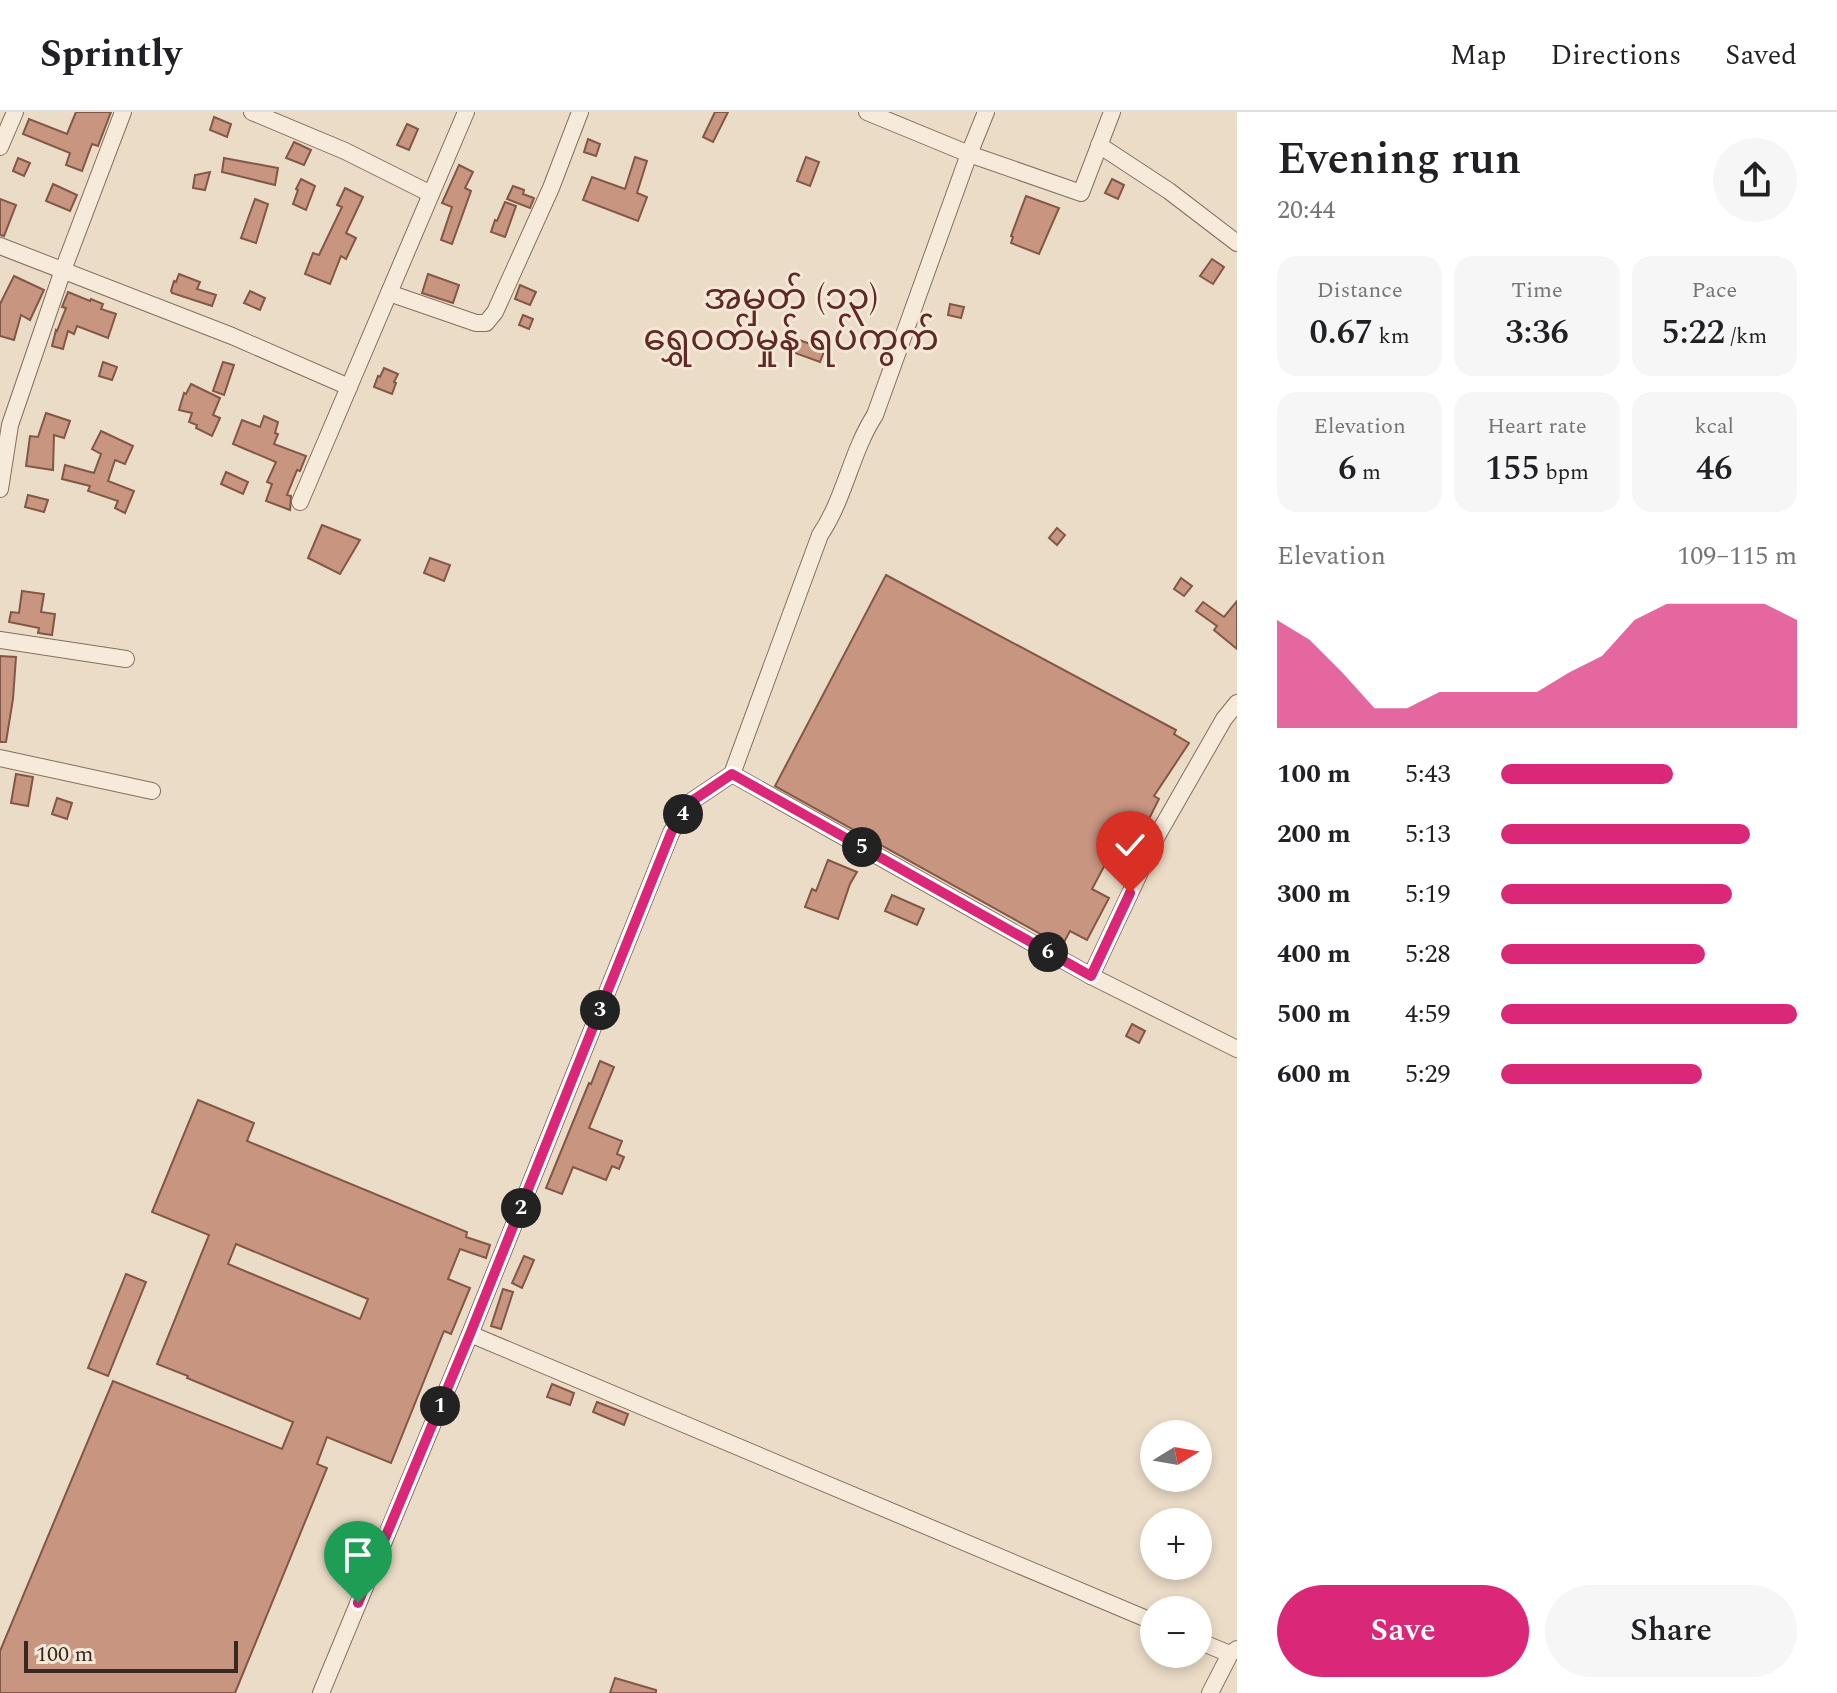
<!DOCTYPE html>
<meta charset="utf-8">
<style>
body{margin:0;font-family:Spectral,"Noto Sans Myanmar",serif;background:#f6f6f6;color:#202124;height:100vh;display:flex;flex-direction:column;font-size:30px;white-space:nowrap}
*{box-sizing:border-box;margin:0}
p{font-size:26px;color:#757577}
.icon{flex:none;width:44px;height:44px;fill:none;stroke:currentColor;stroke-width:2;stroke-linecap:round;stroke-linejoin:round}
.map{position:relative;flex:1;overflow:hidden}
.panel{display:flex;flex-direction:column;background:#fff;width:600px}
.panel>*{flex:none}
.needle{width:52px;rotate:79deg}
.tools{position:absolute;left:1140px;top:1308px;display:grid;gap:16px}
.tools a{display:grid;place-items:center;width:72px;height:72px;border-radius:50%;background:#fff;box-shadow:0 4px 12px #0003;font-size:40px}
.scale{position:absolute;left:24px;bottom:20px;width:214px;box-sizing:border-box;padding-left:8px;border:4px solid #372920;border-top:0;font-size:22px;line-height:28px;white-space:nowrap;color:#372920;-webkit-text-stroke:6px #f3e7d6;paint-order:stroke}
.pin{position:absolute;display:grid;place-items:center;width:68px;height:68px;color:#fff;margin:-82px -34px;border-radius:50% 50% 50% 0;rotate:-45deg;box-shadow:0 0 8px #0007}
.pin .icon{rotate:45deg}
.km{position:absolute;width:40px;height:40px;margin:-20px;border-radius:50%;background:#222;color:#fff;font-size:22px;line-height:40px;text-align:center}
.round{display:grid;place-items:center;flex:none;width:84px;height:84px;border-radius:42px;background:#f6f6f6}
.summary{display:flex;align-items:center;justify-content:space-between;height:136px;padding:0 40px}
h1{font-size:44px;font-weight:600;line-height:60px}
.metrics{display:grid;grid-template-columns:repeat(3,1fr);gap:12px;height:136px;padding:8px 40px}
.metrics div{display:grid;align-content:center;border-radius:20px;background:#f6f6f6;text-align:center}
.metrics b{font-size:34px;font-weight:600}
.metrics small{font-size:22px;font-weight:400}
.metrics p{font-size:22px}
.chart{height:224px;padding:16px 40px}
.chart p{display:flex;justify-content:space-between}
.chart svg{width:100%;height:144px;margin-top:8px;fill:#db2777;opacity:.7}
.cta{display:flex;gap:16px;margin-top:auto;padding:16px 40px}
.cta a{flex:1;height:92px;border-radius:48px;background:#db2777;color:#fff;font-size:32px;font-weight:600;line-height:92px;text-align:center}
.cta a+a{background:#f6f6f6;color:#202124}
ul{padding:0 40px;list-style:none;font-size:26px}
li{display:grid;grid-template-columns:128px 96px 1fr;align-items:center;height:60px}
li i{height:20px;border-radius:10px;background:#db2777}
header{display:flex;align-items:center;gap:48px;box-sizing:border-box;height:112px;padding:0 40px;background:#fff;border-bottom:2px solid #e0e0e0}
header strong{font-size:38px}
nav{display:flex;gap:44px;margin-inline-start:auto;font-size:28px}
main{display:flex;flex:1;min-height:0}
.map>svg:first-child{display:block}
</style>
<header>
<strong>Sprintly</strong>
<nav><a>Map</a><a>Directions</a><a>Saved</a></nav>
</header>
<main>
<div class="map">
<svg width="1237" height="1581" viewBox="0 0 1237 1581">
<rect width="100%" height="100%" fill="#ebdcc7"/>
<g fill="#c79580" stroke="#835745" stroke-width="2" fill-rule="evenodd">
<path d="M76,0H111L98,34L92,32L82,59L66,53L70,41L23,22L29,7L67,22Z"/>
<path d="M715,0H728L713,30L703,25Z"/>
<path d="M214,5L231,12L227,25L210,18Z"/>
<path d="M407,12L418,17L409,38L397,33Z"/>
<path d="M588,27L600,32L596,44L584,40Z"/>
<path d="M294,30L311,38L304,53L286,46Z"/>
<path d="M635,45L647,49L637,81L647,85L638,109L583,88L592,65L625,77Z"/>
<path d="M806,45L819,50L810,74L797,69Z"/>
<path d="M18,46L30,51L24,64L13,59Z"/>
<path d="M224,46L278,56L275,73L222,60Z"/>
<path d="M459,53L473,60L465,76L471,79L452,132L441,128L452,95L442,91Z"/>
<path d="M210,60L205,78L193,76L195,63Z"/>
<path d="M301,67L315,74L306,98L293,92L298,78L296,77Z"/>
<path d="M1112,67L1124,73L1118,87L1105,81Z"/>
<path d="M53,72L77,83L70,99L46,89Z"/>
<path d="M513,74L524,78L523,82L534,86L530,96L507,87Z"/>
<path d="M345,76L363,85L346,121L356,126L346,147L341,144L330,172L305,162L313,141L319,143L342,95L337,93Z"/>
<path d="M1026,84L1059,96L1039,142L1011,131L1013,125L1011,124Z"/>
<path d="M0,87L16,93L4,124L0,123Z"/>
<path d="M255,87L268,92L256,131L241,126Z"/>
<path d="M505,90L516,94L505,125L491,120L495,108L497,109Z"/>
<path d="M1212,147L1224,155L1213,172L1200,164Z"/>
<path d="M179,162L200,170L197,177L216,183L212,194L172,181L171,179L174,169L176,170Z"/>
<path d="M428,162L459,173L453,191L422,181Z"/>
<path d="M14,164L44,178L30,208L21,203L14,228L0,224V192Z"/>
<path d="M520,173L536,180L530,193L515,187Z"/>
<path d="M250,179L265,186L260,198L244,191Z"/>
<path d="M68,180L90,189L91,187L103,192L101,197L116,202L108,226L77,214L74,222L68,219L63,237L52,234L56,218L57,219L66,196L62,195Z"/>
<path d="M950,192L964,195L961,206L948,203Z"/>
<path d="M523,203L533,207L529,217L519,213Z"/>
<path d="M799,228L825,237L820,250L795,241Z"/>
<path d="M103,250L117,255L112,268L99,264Z"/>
<path d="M223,250L234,253L224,283L213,279Z"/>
<path d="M384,256L398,262L394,270L396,271L392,282L374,275L378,264L380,265Z"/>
<path d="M191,272L220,286L213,303L220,306L212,324L196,316L197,313L189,310L192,301L179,298L184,281L186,282Z"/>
<path d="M46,301L70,309L64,326L54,323L53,358L26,354L30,324L38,325Z"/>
<path d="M264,304L278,310L275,321L278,322L274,332L306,344L300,359L297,358L287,383L291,384L290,398L266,389L272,372L267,370L276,350L233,332L242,308L260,315Z"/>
<path d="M101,319L133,334L125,352L115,348L108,369L134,379L125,401L115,396L118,389L88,379L90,374L62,367L65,353L94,361L101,342L92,337Z"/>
<path d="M226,360L248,370L243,382L221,372Z"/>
<path d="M28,383L48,388L44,400L25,395Z"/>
<path d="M322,413L360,428L340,462L308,446Z"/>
<path d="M1057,416L1065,423L1057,433L1049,426Z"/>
<path d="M430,446L450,453L444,469L424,461Z"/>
<path d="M886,463L1176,618L1174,622L1189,631L1154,684L1159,687L1142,721L1126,713L1092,777L1109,786L1087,828L1070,819L1062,834L775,674Z"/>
<path d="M1181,466L1192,474L1184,484L1174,477Z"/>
<path d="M22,479L44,482L41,500L55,502L52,523L38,521L39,516L9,510L11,500L19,501Z"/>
<path d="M1237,489V537L1214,518L1217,514L1196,499L1203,490L1224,505Z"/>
<path d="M0,544L16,545L13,587L6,630H0Z"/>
<path d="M16,662L33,665L28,694L11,691Z"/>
<path d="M57,686L72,691L67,707L52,702Z"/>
<path d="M828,748L857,760L850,772L838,807L805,795L812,777L816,779Z"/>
<path d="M892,783L924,797L917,813L885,799Z"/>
<path d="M1132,912L1145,919L1139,931L1126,924Z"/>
<path d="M600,949L614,955L589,1016L622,1029L617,1042L624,1045L619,1057L612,1054L606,1068L573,1055L562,1082L546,1076L589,971L591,972Z"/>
<path d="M198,988L254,1011L247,1029L467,1120L466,1125L490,1133L486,1146L460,1137L448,1167L470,1176L451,1222L444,1219L391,1351L327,1325L317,1352L327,1356L235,1581H0V1539L113,1269L282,1337L293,1310L187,1266L188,1264L157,1252L209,1123L152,1100ZM236,1132L368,1187L360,1207L228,1152Z"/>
<path d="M524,1144L534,1148L522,1176L512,1171Z"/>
<path d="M126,1162L146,1170L108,1264L88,1256Z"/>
<path d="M503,1177L513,1180L501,1217L491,1214Z"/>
<path d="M552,1272L574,1281L570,1293L547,1285Z"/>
<path d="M597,1290L628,1302L624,1313L593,1300Z"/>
<path d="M615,1566L656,1578V1581H610Z"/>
</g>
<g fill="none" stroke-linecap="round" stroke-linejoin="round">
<g stroke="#866e5e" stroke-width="18">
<g id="street">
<path d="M252,0L345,39L431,82"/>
<path d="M867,0L969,42L1081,81L1112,0"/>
<path d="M1099,33L1169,79L1237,131"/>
<path d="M0,35L15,0"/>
<path d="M0,134L232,224L349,275"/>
<path d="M389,181L476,211H486L495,200L551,76L580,0"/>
<path d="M0,377L10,313L63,158L123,0"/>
<path d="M300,390L466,0"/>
<path d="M0,528L126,547"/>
<path d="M0,646L152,679"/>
<path d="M732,662L1091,864L1237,937"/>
<path d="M1091,864L1157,724L1224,607L1237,591"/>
<path d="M470,1222L1154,1510"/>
<path d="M1198,1529L1230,1542"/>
<path d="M321,1581L470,1222L671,721L689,691L732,662L820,423C845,386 851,340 875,303L969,42L986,0"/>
<path d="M1210,1581L1230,1542L1237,1537"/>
</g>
</g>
<use href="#street" stroke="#f6ebda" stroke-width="16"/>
</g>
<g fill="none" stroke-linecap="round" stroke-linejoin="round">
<g stroke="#fff" stroke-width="16">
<path id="route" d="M358,1491L470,1222L671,721L689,691L732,662L1091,864L1130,781"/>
</g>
<use href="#route" stroke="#db2777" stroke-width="10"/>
</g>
<g text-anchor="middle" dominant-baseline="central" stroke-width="6" stroke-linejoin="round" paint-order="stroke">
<g font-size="36" fill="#612923" stroke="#f3e7d6">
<text x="791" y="186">အမှတ် (၁၃)<tspan x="791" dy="41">ရွှေဝတ်မှုန် ရပ်ကွက်</tspan></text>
</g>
</g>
</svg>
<div class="tools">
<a><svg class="needle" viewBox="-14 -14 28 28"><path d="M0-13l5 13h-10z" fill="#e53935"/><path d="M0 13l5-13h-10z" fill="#757577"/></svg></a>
<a>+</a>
<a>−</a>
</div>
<div class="scale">100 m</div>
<div class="pin" style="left:358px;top:1491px;background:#1e9e55"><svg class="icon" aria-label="arrive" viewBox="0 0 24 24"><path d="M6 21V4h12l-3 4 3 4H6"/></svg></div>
<div class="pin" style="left:1130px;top:781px;background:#d93025"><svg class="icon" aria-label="check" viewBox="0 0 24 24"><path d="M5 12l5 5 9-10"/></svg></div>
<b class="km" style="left:440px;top:1294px">1</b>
<b class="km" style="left:521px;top:1096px">2</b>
<b class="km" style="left:600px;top:898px">3</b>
<b class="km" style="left:683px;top:702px">4</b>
<b class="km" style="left:862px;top:735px">5</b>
<b class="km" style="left:1048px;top:840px">6</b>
</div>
<section class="panel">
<div class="summary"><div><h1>Evening run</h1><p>20:44</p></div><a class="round"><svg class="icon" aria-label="share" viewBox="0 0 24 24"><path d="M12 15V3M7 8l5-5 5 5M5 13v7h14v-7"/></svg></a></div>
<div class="metrics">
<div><p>Distance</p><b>0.67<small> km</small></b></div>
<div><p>Time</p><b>3:36</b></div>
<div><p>Pace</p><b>5:22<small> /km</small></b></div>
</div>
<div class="metrics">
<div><p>Elevation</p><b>6<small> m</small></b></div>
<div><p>Heart rate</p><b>155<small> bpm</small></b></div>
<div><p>kcal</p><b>46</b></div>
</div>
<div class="chart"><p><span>Elevation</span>109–115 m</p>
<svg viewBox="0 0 160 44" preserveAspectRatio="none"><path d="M0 44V11L10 17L20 27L30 38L40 38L50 33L60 33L70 33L80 33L90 27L100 22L110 11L120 6L130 6L140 6L150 6L160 11V44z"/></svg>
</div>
<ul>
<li><b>100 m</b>5:43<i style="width:58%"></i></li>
<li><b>200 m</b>5:13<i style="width:84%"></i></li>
<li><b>300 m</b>5:19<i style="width:78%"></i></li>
<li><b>400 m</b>5:28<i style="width:69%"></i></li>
<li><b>500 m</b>4:59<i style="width:100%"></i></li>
<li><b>600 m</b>5:29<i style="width:68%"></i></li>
</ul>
<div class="cta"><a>Save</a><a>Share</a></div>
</section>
</main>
